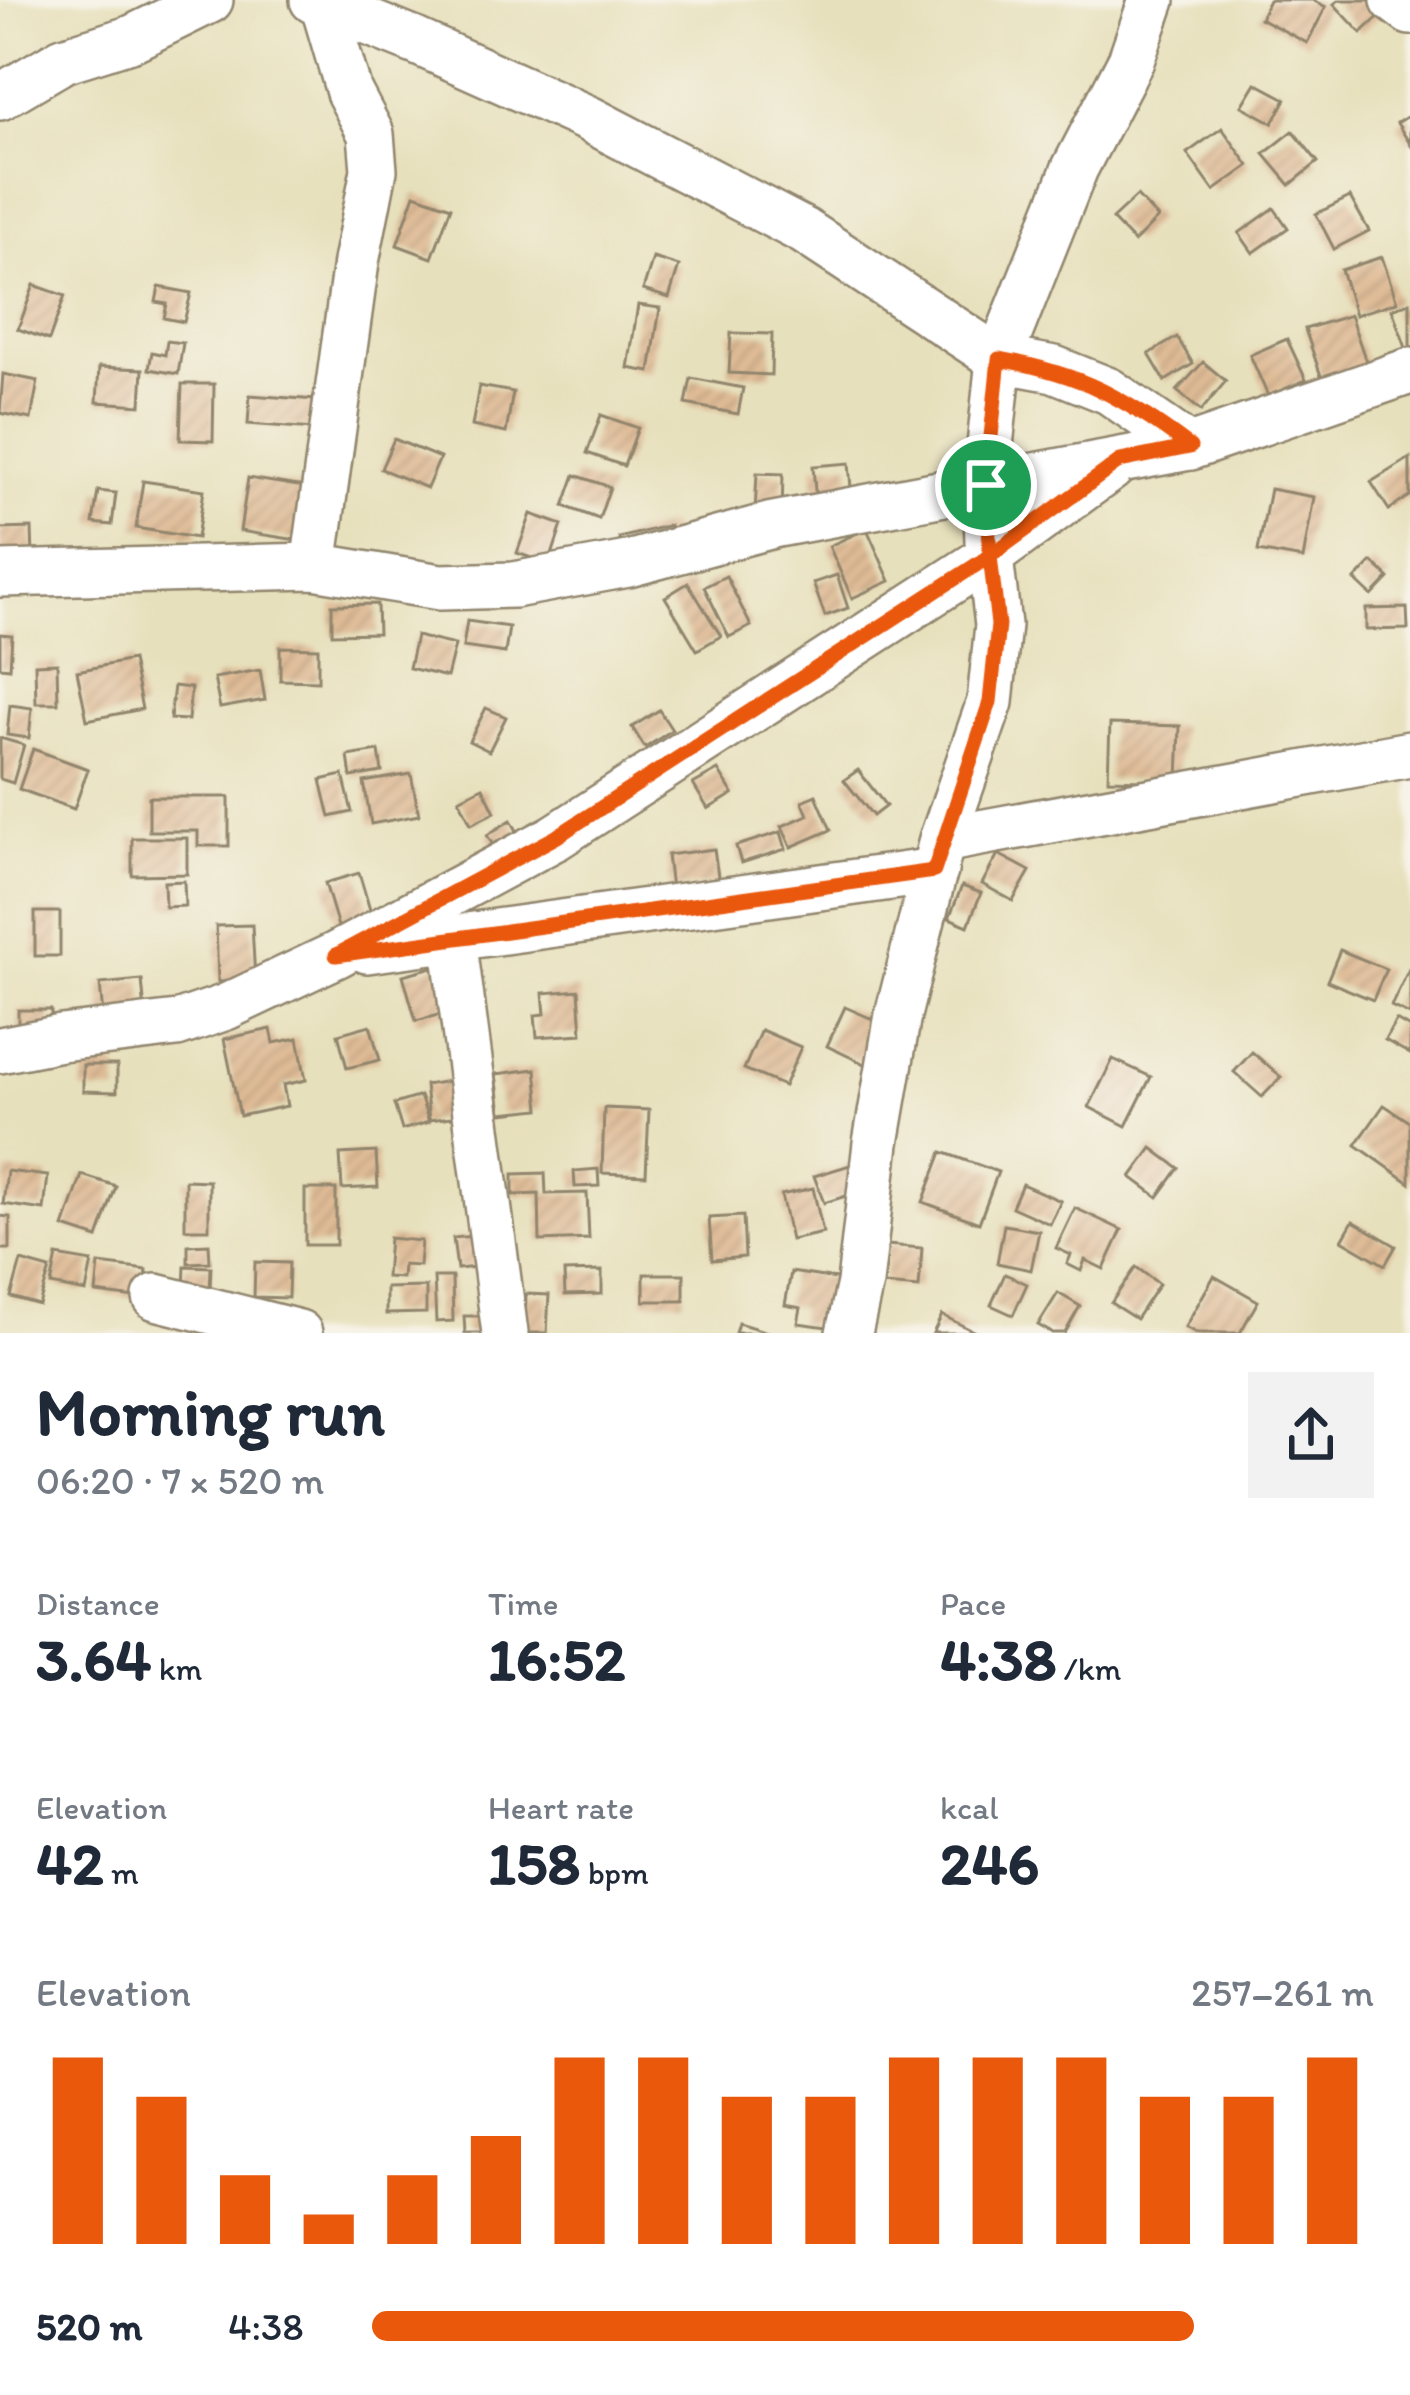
<!DOCTYPE html>
<meta charset="utf-8">
<style>
body{margin:0;font-family:Itim,sans-serif;background:#f2f2f3;color:#1f2937;height:100vh;display:flex;flex-direction:column;font-size:45px;white-space:nowrap}
*{box-sizing:border-box;margin:0}
p{font-size:39px;color:#747a83}
.icon{flex:none;width:66px;height:66px;fill:none;stroke:currentColor;stroke-width:2;stroke-linecap:round;stroke-linejoin:round}
.map{position:relative;height:1333px;overflow:hidden}
.side{display:flex;flex-direction:column;background:#fff;flex:1}
.side>*{flex:none}
.pin{position:absolute;display:grid;place-items:center;width:102px;height:102px;color:#fff;margin:-51px;border:6px solid #fff;border-radius:50%;box-shadow:0 3px 12px #0007}
.round{display:grid;place-items:center;flex:none;width:126px;height:126px;border-radius:0px;background:#f2f2f3}
.summary{display:flex;align-items:center;justify-content:space-between;height:204px;padding:0 36px}
h1{font-size:66px;font-weight:700;line-height:90px}
.figures{display:grid;grid-template-columns:repeat(3,1fr);gap:18px;height:204px;padding:12px 36px}
.figures div{display:grid;align-content:center}
.figures b{font-size:60px;font-weight:700}
.figures small{font-size:33px;font-weight:400}
.figures p{font-size:33px}
.chart{height:336px;padding:24px 36px}
.chart p{display:flex;justify-content:space-between}
.chart svg{width:100%;height:216px;margin-top:12px;stroke:#ea580c;stroke-width:6}
ul{padding:0 36px;list-style:none;font-size:39px}
li{display:grid;grid-template-columns:192px 144px 1fr;align-items:center;height:90px}
li i{height:30px;border-radius:15px;background:#ea580c}
.map>svg:first-child{display:block}
</style>
<div class="map">
<svg width="1410" height="1333" viewBox="0 0 1410 1333">
<defs>
<pattern id="building-hatch" width="6" height="6" patternUnits="userSpaceOnUse" patternTransform="scale(3)"><rect width="6" height="6" fill="#dfbb96"/><path d="M-1 1l2-2M0 6l6-6M5 7l2-2" fill="none" stroke="#c0a181"/></pattern>
</defs>
<rect width="100%" height="100%" fill="#f7f3e8"/>
<filter id="ink" filterUnits="userSpaceOnUse"><feTurbulence type="fractalNoise" baseFrequency=".00833" numOctaves="2"/><feDisplacementMap in="SourceGraphic" scale="24" xChannelSelector="R" yChannelSelector="G"/><feConvolveMatrix kernelMatrix="1 2 1 2 8 2 1 2 1" color-interpolation-filters="sRGB"/></filter>
<filter id="wash" filterUnits="userSpaceOnUse"><feTurbulence type="fractalNoise" baseFrequency=".004" numOctaves="4" result="noise"/><feDisplacementMap in="SourceGraphic" scale="48" xChannelSelector="R" yChannelSelector="G"/><feGaussianBlur stdDeviation="2.7" result="paint"/><feColorMatrix in="noise" values="0 0 0 0 0 0 0 0 0 0 0 0 0 0 0 0 0 1.4 0 .05"/><feComposite in="paint" operator="in"/></filter>
<g filter="url(#wash)">
<rect width="100%" height="100%" fill="#e7e0bc"/>
<g id="blocks">
<g fill="url(#building-hatch)">
<path d="M1269,0H1312L1326,7L1307,43L1260,18Z"/>
<path d="M1339,0H1371L1383,13L1361,33L1334,4Z"/>
<path d="M1256,83L1286,99L1273,123L1242,106Z"/>
<path d="M1410,115V144L1397,123Z"/>
<path d="M1222,128L1249,166L1214,191L1187,153Z"/>
<path d="M1293,131L1318,162L1290,185L1264,154Z"/>
<path d="M415,194L451,207L432,258L397,245Z"/>
<path d="M1137,196L1158,218L1134,242L1112,219Z"/>
<path d="M1350,197L1369,231L1334,249L1316,214Z"/>
<path d="M1274,208L1288,228L1253,253L1239,233Z"/>
<path d="M1382,257L1397,302L1355,315L1341,270Z"/>
<path d="M653,258L679,266L669,298L643,290Z"/>
<path d="M34,285L65,296L49,340L18,329Z"/>
<path d="M159,287L191,293L184,322L164,318L167,304L156,302Z"/>
<path d="M1410,302V347L1406,348L1392,309Z"/>
<path d="M638,305L660,308L650,372L628,368Z"/>
<path d="M1350,315L1367,364L1322,379L1305,329Z"/>
<path d="M731,333L772,334L771,375L729,373Z"/>
<path d="M1177,337L1193,364L1165,381L1149,354Z"/>
<path d="M1287,339L1306,380L1268,396L1250,355Z"/>
<path d="M167,341L183,343L178,374L149,369L152,352L165,355Z"/>
<path d="M1203,362L1226,381L1201,411L1177,391Z"/>
<path d="M99,367L143,369L141,405L97,402Z"/>
<path d="M3,374L38,381L31,419L0,413Z"/>
<path d="M691,378L743,388L738,414L686,404Z"/>
<path d="M182,384H214L213,441L180,440Z"/>
<path d="M479,386L513,392L506,433L472,426Z"/>
<path d="M250,395L316,400L314,429L248,424Z"/>
<path d="M601,415L638,428L624,466L587,453Z"/>
<path d="M394,439L440,458L427,488L381,469Z"/>
<path d="M1410,458V496L1389,510L1371,482Z"/>
<path d="M849,463L852,501L816,504L813,466Z"/>
<path d="M757,473L783,474L782,514L755,513Z"/>
<path d="M575,475L610,487L599,519L564,506Z"/>
<path d="M248,478L305,487L297,540L240,531Z"/>
<path d="M143,481L204,490L197,538L136,528Z"/>
<path d="M1270,489L1314,497L1303,559L1258,551Z"/>
<path d="M98,491L116,493L112,525L93,523Z"/>
<path d="M531,514L562,525L549,564L517,553Z"/>
<path d="M670,525L676,547L624,559L619,538Z"/>
<path d="M32,528L33,558L0,560V529Z"/>
<path d="M867,529L890,581L852,598L829,546Z"/>
<path d="M1372,562L1389,578L1372,596L1355,580Z"/>
<path d="M837,575L848,608L825,616L813,583Z"/>
<path d="M726,576L751,626L729,637L704,587Z"/>
<path d="M688,583L721,636L697,650L665,597Z"/>
<path d="M377,604L378,633L332,634V605Z"/>
<path d="M1407,608L1408,629L1366,630V609Z"/>
<path d="M467,621L509,627L505,653L463,647Z"/>
<path d="M0,634L12,635L10,668L0,667Z"/>
<path d="M416,636L455,645L447,677L409,668Z"/>
<path d="M280,647L318,648V681L280,680Z"/>
<path d="M132,660L142,709L87,720L77,671Z"/>
<path d="M57,663L58,703H36L35,664Z"/>
<path d="M260,670L265,700L220,708L214,678Z"/>
<path d="M174,686L191,688L188,720L170,719Z"/>
<path d="M10,705L32,708L29,738L7,735Z"/>
<path d="M486,708L506,717L489,751L469,741Z"/>
<path d="M659,710L672,730L645,748L632,727Z"/>
<path d="M1110,724L1180,726L1178,781L1108,779Z"/>
<path d="M0,738L24,745L13,783L0,779Z"/>
<path d="M33,749L88,769L74,809L19,789Z"/>
<path d="M379,751L382,772L351,777L348,756Z"/>
<path d="M718,770L733,794L708,809L693,784Z"/>
<path d="M858,770L886,806L873,816L844,780Z"/>
<path d="M411,774L419,815L371,824L364,782Z"/>
<path d="M343,775L352,812L330,817L321,780Z"/>
<path d="M483,787L495,812L471,824L459,799Z"/>
<path d="M816,795L831,830L791,847L782,826L808,815L802,801Z"/>
<path d="M149,797H229V846H198V831H149Z"/>
<path d="M511,820L525,845L501,859L487,835Z"/>
<path d="M781,832L786,849L741,863L736,846Z"/>
<path d="M132,838H187V874L132,875Z"/>
<path d="M714,849L719,883L671,889L667,855Z"/>
<path d="M998,854L1030,871L1013,901L982,884Z"/>
<path d="M359,873L373,920L339,930L325,883Z"/>
<path d="M184,881L185,906L165,907L164,882Z"/>
<path d="M962,886L981,893L968,926L949,918Z"/>
<rect x="35" y="912" width="25" height="44"/>
<path d="M252,925L255,980L218,982L216,926Z"/>
<path d="M1340,950L1386,969L1373,1000L1327,981Z"/>
<path d="M440,965L453,1011L416,1021L403,975Z"/>
<path d="M1410,967V1015L1391,1006Z"/>
<path d="M142,980L145,1012L103,1016L100,984Z"/>
<path d="M579,990L582,1034L537,1037L535,1015L545,1014L543,993Z"/>
<path d="M845,1007L886,1025L867,1065L827,1046Z"/>
<rect x="18" y="1010" width="33" height="21"/>
<path d="M1396,1020L1410,1028V1054L1385,1040Z"/>
<path d="M370,1025L380,1060L347,1068L338,1034Z"/>
<path d="M271,1029L274,1043L298,1038L306,1080L283,1085L287,1106L240,1116L224,1039Z"/>
<path d="M761,1030L801,1047L784,1086L744,1069Z"/>
<path d="M1252,1052L1281,1077L1262,1097L1234,1072Z"/>
<path d="M1113,1059L1151,1077L1126,1126L1089,1107Z"/>
<path d="M83,1065H117V1092L83,1091Z"/>
<path d="M536,1069L540,1109L501,1113L496,1074Z"/>
<path d="M462,1079L467,1115L429,1120L425,1085Z"/>
<path d="M420,1096L429,1122L402,1130L394,1104Z"/>
<path d="M1384,1105L1410,1122V1183L1356,1145Z"/>
<path d="M604,1108L649,1110L646,1175L602,1173Z"/>
<path d="M1152,1148L1179,1168L1158,1197L1131,1177Z"/>
<path d="M376,1152L378,1187L342,1189L340,1154Z"/>
<path d="M942,1152L998,1172L979,1223L923,1202Z"/>
<path d="M853,1164L862,1191L824,1203L814,1176Z"/>
<path d="M598,1169L599,1186L575,1187L574,1171Z"/>
<path d="M7,1171L48,1176L44,1210L3,1204Z"/>
<path d="M545,1173L546,1194L587,1193L589,1239L540,1241L539,1194L513,1195V1174Z"/>
<path d="M82,1175L116,1186L98,1238L64,1227Z"/>
<path d="M185,1180L209,1181V1229H185Z"/>
<path d="M1022,1184L1061,1201L1050,1224L1012,1207Z"/>
<path d="M813,1188L823,1233L791,1240L781,1195Z"/>
<rect x="305" y="1189" width="31" height="56"/>
<path d="M1075,1208L1122,1230L1104,1269L1085,1260L1081,1271L1067,1264L1071,1255L1056,1248Z"/>
<path d="M0,1216L10,1217V1249H0Z"/>
<path d="M743,1216L745,1257L712,1260L709,1218Z"/>
<path d="M1353,1221L1396,1246L1385,1265L1342,1240Z"/>
<path d="M1004,1225L1039,1231L1031,1270L997,1263Z"/>
<path d="M484,1235L487,1266L457,1269L453,1238Z"/>
<path d="M389,1238L421,1241L419,1266L403,1265L402,1278L386,1277Z"/>
<path d="M209,1244L210,1262L188,1263V1245Z"/>
<path d="M887,1245L922,1248L919,1288L884,1285Z"/>
<path d="M57,1256L92,1262L86,1292L51,1285Z"/>
<path d="M21,1261L50,1269L39,1305L11,1297Z"/>
<path d="M255,1262L289,1263L288,1298L254,1297Z"/>
<path d="M99,1264L147,1270L144,1299L96,1293Z"/>
<path d="M185,1266L211,1267L210,1290L184,1289Z"/>
<path d="M1136,1267L1159,1284L1136,1319L1111,1303Z"/>
<path d="M602,1271V1294L565,1295L564,1272Z"/>
<path d="M791,1272L849,1281L842,1329L798,1323L801,1308L785,1305Z"/>
<rect x="644" y="1274" width="40" height="27"/>
<path d="M1005,1274L1027,1284L1013,1315L991,1305Z"/>
<path d="M1214,1276L1258,1301L1240,1333H1196L1185,1327Z"/>
<path d="M434,1277H452L453,1321L436,1322Z"/>
<path d="M426,1287V1313L386,1314V1288Z"/>
<path d="M1058,1293L1080,1306L1065,1333H1052L1038,1325Z"/>
<path d="M526,1294L549,1295L547,1333H525Z"/>
<path d="M942,1315L977,1333H933Z"/>
<path d="M464,1316H498L499,1333H465Z"/>
<path d="M738,1323L768,1332V1333H735Z"/>
</g>
</g>
</g>
<g filter="url(#ink)">
<use href="#blocks" fill-opacity="0" stroke="#91856d" stroke-width="3"/>
<g fill="none" stroke-linecap="round" stroke-linejoin="round">
<g stroke="#91856d" stroke-width="50">
<g id="minor">
<path d="M313,0L415,41L589,119L804,231L999,359L1054,369L1109,391L1190,447"/>
<path d="M1394,0L1410,12"/>
<path d="M0,97L63,60L133,38L210,0"/>
<path d="M314,566L356,262L374,170L371,134L349,92L322,0"/>
<path d="M0,574L314,566L440,587L514,585L628,564L773,525L1190,447L1410,371"/>
<path d="M942,840L1410,754"/>
<path d="M453,938L505,1333"/>
<path d="M367,950L935,871"/>
<path d="M0,1050L61,1038L177,1024L226,1007L336,955L556,837L990,556L1111,468"/>
<path d="M156,1297L299,1333"/>
<path d="M849,1333L860,1283L876,1143L898,1015L942,840L990,702L998,625L988,541L986,485L999,359L1075,168L1131,60L1152,0"/>
</g>
</g>
<use href="#minor" stroke="#fff" stroke-width="45"/>
</g>
</g>
<g fill="none" stroke-linecap="round" stroke-linejoin="round" filter="url(#ink)">
<g stroke="#fff" stroke-width="24">
<path id="route" d="M986,485L990,556L556,837L336,955L934,871L990,702L998,625L990,556L1120,461L1190,447C1123,397 1082,374 999,359L986,485"/>
</g>
<use href="#route" stroke="#ea580c" stroke-width="15"/>
</g>
</svg>
<div class="pin" style="left:986px;top:485px;background:#1e9e55"><svg class="icon" aria-label="arrive" viewBox="0 0 24 24"><path d="M6 21V4h12l-3 4 3 4H6"/></svg></div>
</div>
<section class="side">
<div class="summary"><div><h1>Morning run</h1><p>06:20 · 7 × 520 m</p></div><a class="round"><svg class="icon" aria-label="share" viewBox="0 0 24 24"><path d="M12 15V3M7 8l5-5 5 5M5 13v7h14v-7"/></svg></a></div>
<div class="figures">
<div><p>Distance</p><b>3.64<small> km</small></b></div>
<div><p>Time</p><b>16:52</b></div>
<div><p>Pace</p><b>4:38<small> /km</small></b></div>
</div>
<div class="figures">
<div><p>Elevation</p><b>42<small> m</small></b></div>
<div><p>Heart rate</p><b>158<small> bpm</small></b></div>
<div><p>kcal</p><b>246</b></div>
</div>
<div class="chart"><p><span>Elevation</span>257–261 m</p>
<svg viewBox="0 0 160 44" preserveAspectRatio="none"><path d="M5 44V6M15 44V14M25 44V30M35 44V38M45 44V30M55 44V22M65 44V6M75 44V6M85 44V14M95 44V14M105 44V6M115 44V6M125 44V6M135 44V14M145 44V14M155 44V6"/></svg>
</div>
<ul>
<li><b>520 m</b>4:38<i style="width:82%"></i></li>
</ul>
</section>
